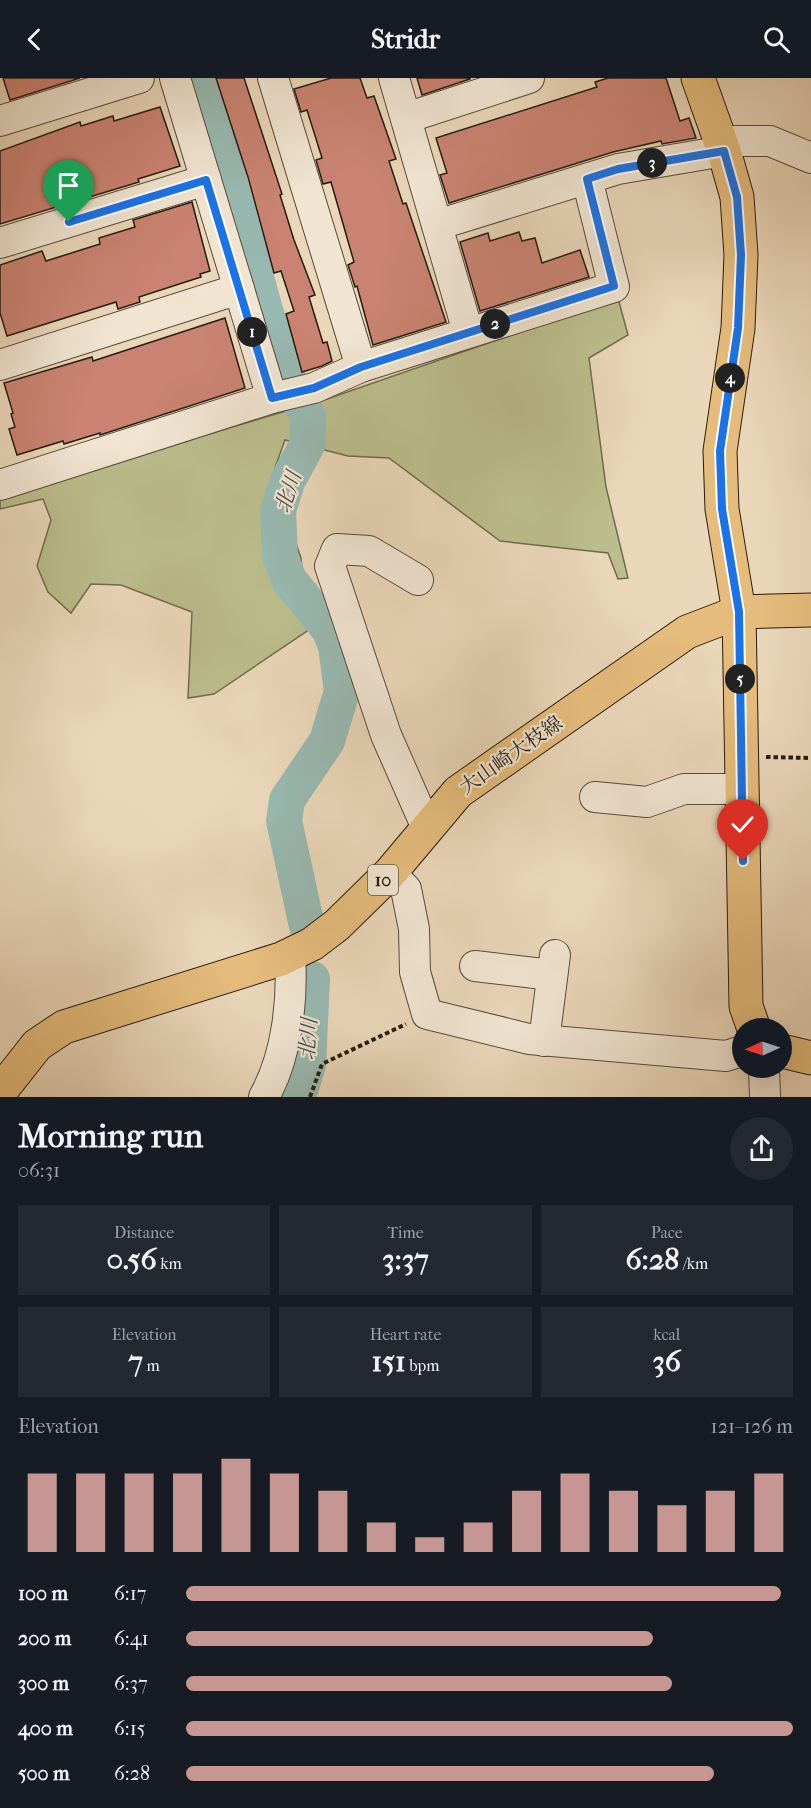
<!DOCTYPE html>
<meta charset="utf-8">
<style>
body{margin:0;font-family:"IM FELL French Canon","Noto Serif JP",serif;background:#242831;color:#f1f3f6;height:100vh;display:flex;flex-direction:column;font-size:22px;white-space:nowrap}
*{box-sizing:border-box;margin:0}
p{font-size:20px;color:#9ea1a6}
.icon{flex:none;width:33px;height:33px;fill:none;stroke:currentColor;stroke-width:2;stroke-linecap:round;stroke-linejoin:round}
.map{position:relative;height:1019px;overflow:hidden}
.side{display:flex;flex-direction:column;background:#171b24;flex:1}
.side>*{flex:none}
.needle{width:39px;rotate:267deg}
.controls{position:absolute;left:732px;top:940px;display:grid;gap:12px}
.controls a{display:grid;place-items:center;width:60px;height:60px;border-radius:50%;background:#171b24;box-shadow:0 6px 24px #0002;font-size:30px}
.pin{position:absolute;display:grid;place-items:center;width:51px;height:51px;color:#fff;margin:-62px -26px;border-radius:50% 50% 50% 0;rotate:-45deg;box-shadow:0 0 6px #0007}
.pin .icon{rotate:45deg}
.km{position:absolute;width:30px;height:30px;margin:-15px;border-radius:50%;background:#222;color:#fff;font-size:16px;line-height:30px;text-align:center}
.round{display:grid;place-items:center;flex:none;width:63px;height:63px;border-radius:32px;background:#242831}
.summary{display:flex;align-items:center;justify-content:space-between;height:102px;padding:0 18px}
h1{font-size:33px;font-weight:700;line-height:45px}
.figures{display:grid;grid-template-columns:repeat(3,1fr);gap:9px;height:102px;padding:6px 18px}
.figures div{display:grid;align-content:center;border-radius:0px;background:#242831;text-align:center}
.figures b{font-size:30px;font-weight:700}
.figures small{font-size:16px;font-weight:400}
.figures p{font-size:16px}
.chart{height:168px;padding:12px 18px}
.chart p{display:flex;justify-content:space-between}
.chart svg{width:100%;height:108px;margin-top:6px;stroke:#c59692;stroke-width:6}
ul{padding:0 18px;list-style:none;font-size:20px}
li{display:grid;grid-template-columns:96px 72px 1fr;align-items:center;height:45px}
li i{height:15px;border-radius:8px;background:#c59692}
header{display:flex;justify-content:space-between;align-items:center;height:78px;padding:0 18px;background:#171b24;font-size:27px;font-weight:700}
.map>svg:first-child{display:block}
</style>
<header><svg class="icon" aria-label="back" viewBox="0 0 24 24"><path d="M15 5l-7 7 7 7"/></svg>Stridr<svg class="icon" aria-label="search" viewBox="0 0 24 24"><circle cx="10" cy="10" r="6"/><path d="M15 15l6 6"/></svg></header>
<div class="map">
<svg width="811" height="1019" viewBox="0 0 811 1019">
<rect width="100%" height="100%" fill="#ead7b9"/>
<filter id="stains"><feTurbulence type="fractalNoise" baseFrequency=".00333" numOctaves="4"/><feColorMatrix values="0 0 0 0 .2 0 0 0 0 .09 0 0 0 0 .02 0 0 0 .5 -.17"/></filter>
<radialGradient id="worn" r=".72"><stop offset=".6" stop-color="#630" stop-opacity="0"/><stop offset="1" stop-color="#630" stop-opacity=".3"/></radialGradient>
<path fill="#bbbd8c" stroke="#706c4f" stroke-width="1.5" d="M618,220L628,257L589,280L606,409L628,500L618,501L608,475L500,463L389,380L348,378L285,362L272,398L301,480L307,553L214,616L188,620L192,534L121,507L91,506L71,535L48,514L37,488L51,442L43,421L0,431V417L327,321Z"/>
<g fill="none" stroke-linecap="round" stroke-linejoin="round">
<g stroke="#98b9b1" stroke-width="36">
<path d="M201,0L265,232L290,307L308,338V365L287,404L278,433L280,478L289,502L329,551L336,568L342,613L327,663L287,722L284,743L307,848"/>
<path d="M298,1019L308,987L312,901"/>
</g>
</g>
<g fill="#ca8372" stroke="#251c12" stroke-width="1.5">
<path d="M3,0H80L10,22Z"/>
<path d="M216,0H244L282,116L280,117L294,162L315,217L309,219L323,265L327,264L332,283L322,288L302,294L286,236L294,233L281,193L274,195L248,99Z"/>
<path d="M331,0H360L367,20L374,18L396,81L389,83L403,126L406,125L446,244L373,267L357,208L355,209L348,187L354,184L331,104L323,106L316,82L322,80L307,32L301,34L294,11Z"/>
<path d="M417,0H470V1L422,17Z"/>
<path d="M608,0H666L680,43L689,40L696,60L662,66L661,63L613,74L449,125L440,97L447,95L436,60L597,9L595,4Z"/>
<path d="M160,29L180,88L138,101L139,104L0,146V73L80,44L81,48L113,38L114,43Z"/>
<path d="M192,124L210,193L200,196L201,199L139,219L140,224L118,231L116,224L7,258L0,235V187L42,173L46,183L100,166L99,160L135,149L133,142Z"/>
<path d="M519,154L522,163L535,160L542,185L580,172L589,199L480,233L460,164L488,155L490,163Z"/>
<path d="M225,240L245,310L100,357V355L64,366L63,363L17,377L9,351L15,349L11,336L13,335L4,305L92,279L93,283Z"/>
</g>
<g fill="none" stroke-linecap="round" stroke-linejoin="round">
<g stroke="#564b3c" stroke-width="32">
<g id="minor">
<path d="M175,0L272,320"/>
<path d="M273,0L361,289"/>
<path d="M394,0L468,254"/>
<path d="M406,40L529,0"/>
<path d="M0,43L139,0"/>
<path d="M720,63H770L811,80"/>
<path d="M437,147L618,91L724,73"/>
<path d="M0,165L206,102"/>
<path d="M0,287L239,211"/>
<path d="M0,407L272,320L314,310L361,289L614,209L587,101"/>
<path d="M418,502L369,473L337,471L330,488L386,657L427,750"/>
<path d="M595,719L647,724L684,711H742"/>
<path d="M390,795L406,811L414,851L415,894L427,936L529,961L726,978L742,973"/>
<path d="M475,888L552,897"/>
<path d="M544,963L555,877"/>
<path d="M764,990L765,1019"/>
<path d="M264,1019C287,978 293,923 290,876"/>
</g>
</g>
<g stroke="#251c12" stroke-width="35">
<g id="major">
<path d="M698,0L724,73L737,119L741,177L738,250L720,373L722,431L739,534L746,928L754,951"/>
<path d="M782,973L811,980"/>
<path d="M0,1014L37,967L64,949L281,881L312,866L337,847L390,795L458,714L687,554L739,534L811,532"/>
</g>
</g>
<g stroke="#251c12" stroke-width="4" stroke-dasharray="4.5 3" stroke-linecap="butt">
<path d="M766,679L811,680"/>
<path d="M310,1019L322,986L406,946"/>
</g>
<use href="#minor" stroke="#f1e5d2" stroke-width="30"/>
<use href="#major" stroke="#e5bc7c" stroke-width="33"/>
</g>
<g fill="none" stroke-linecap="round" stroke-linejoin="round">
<g stroke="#fff" stroke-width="12">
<path id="route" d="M69,144L206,102L272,320L314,310L361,289L614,208L587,101L618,91L724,73L737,119L741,177L738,250L720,373L722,431L739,534L743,783"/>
</g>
<use href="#route" stroke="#1a73e8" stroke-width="8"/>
</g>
<g text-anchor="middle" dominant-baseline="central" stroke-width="4.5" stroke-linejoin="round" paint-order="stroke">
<rect fill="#f1e5d2" stroke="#62584c" stroke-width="1.5" x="368" y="787" width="30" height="30" rx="4.5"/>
<g font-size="18" font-weight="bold" fill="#251c12">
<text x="383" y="802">10</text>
</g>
<g font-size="20" fill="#251c12" stroke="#f1e5d2">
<text transform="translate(511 677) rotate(-35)">大山崎大枝線</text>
</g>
<g font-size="21" font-style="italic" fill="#484b42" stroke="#f1e5d2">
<text transform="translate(288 414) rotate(-72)">北川</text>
<text transform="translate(308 961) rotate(-86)">北川</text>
</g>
</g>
<rect width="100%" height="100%" filter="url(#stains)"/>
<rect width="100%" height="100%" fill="url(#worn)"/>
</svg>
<div class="controls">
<a><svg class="needle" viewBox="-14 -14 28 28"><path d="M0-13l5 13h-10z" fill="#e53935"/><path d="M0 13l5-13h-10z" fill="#9ea1a6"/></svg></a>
</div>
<div class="pin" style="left:69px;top:144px;background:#1e9e55"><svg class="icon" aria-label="arrive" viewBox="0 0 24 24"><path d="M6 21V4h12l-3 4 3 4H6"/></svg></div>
<div class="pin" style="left:743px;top:783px;background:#d93025"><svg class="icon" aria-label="check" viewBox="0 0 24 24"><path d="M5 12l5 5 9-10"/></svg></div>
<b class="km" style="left:252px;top:254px">1</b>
<b class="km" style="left:495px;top:246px">2</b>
<b class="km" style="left:652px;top:85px">3</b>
<b class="km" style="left:730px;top:300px">4</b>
<b class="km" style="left:740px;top:601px">5</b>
</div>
<section class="side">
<div class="summary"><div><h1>Morning run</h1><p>06:31</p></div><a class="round"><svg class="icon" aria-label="share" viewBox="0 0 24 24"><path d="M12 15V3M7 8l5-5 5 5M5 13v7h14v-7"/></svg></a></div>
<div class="figures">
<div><p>Distance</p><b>0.56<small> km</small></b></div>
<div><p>Time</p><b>3:37</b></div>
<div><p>Pace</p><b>6:28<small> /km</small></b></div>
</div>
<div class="figures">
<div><p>Elevation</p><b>7<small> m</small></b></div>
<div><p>Heart rate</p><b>151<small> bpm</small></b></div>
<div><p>kcal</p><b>36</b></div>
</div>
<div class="chart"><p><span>Elevation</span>121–126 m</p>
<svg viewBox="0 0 160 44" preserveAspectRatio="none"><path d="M5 44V12M15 44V12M25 44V12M35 44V12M45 44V6M55 44V12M65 44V19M75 44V32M85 44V38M95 44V32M105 44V19M115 44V12M125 44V19M135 44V25M145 44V19M155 44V12"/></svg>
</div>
<ul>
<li><b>100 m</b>6:17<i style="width:98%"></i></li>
<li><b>200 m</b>6:41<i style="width:77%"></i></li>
<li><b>300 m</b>6:37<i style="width:80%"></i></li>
<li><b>400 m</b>6:15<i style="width:100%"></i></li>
<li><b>500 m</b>6:28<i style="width:87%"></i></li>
</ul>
</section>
